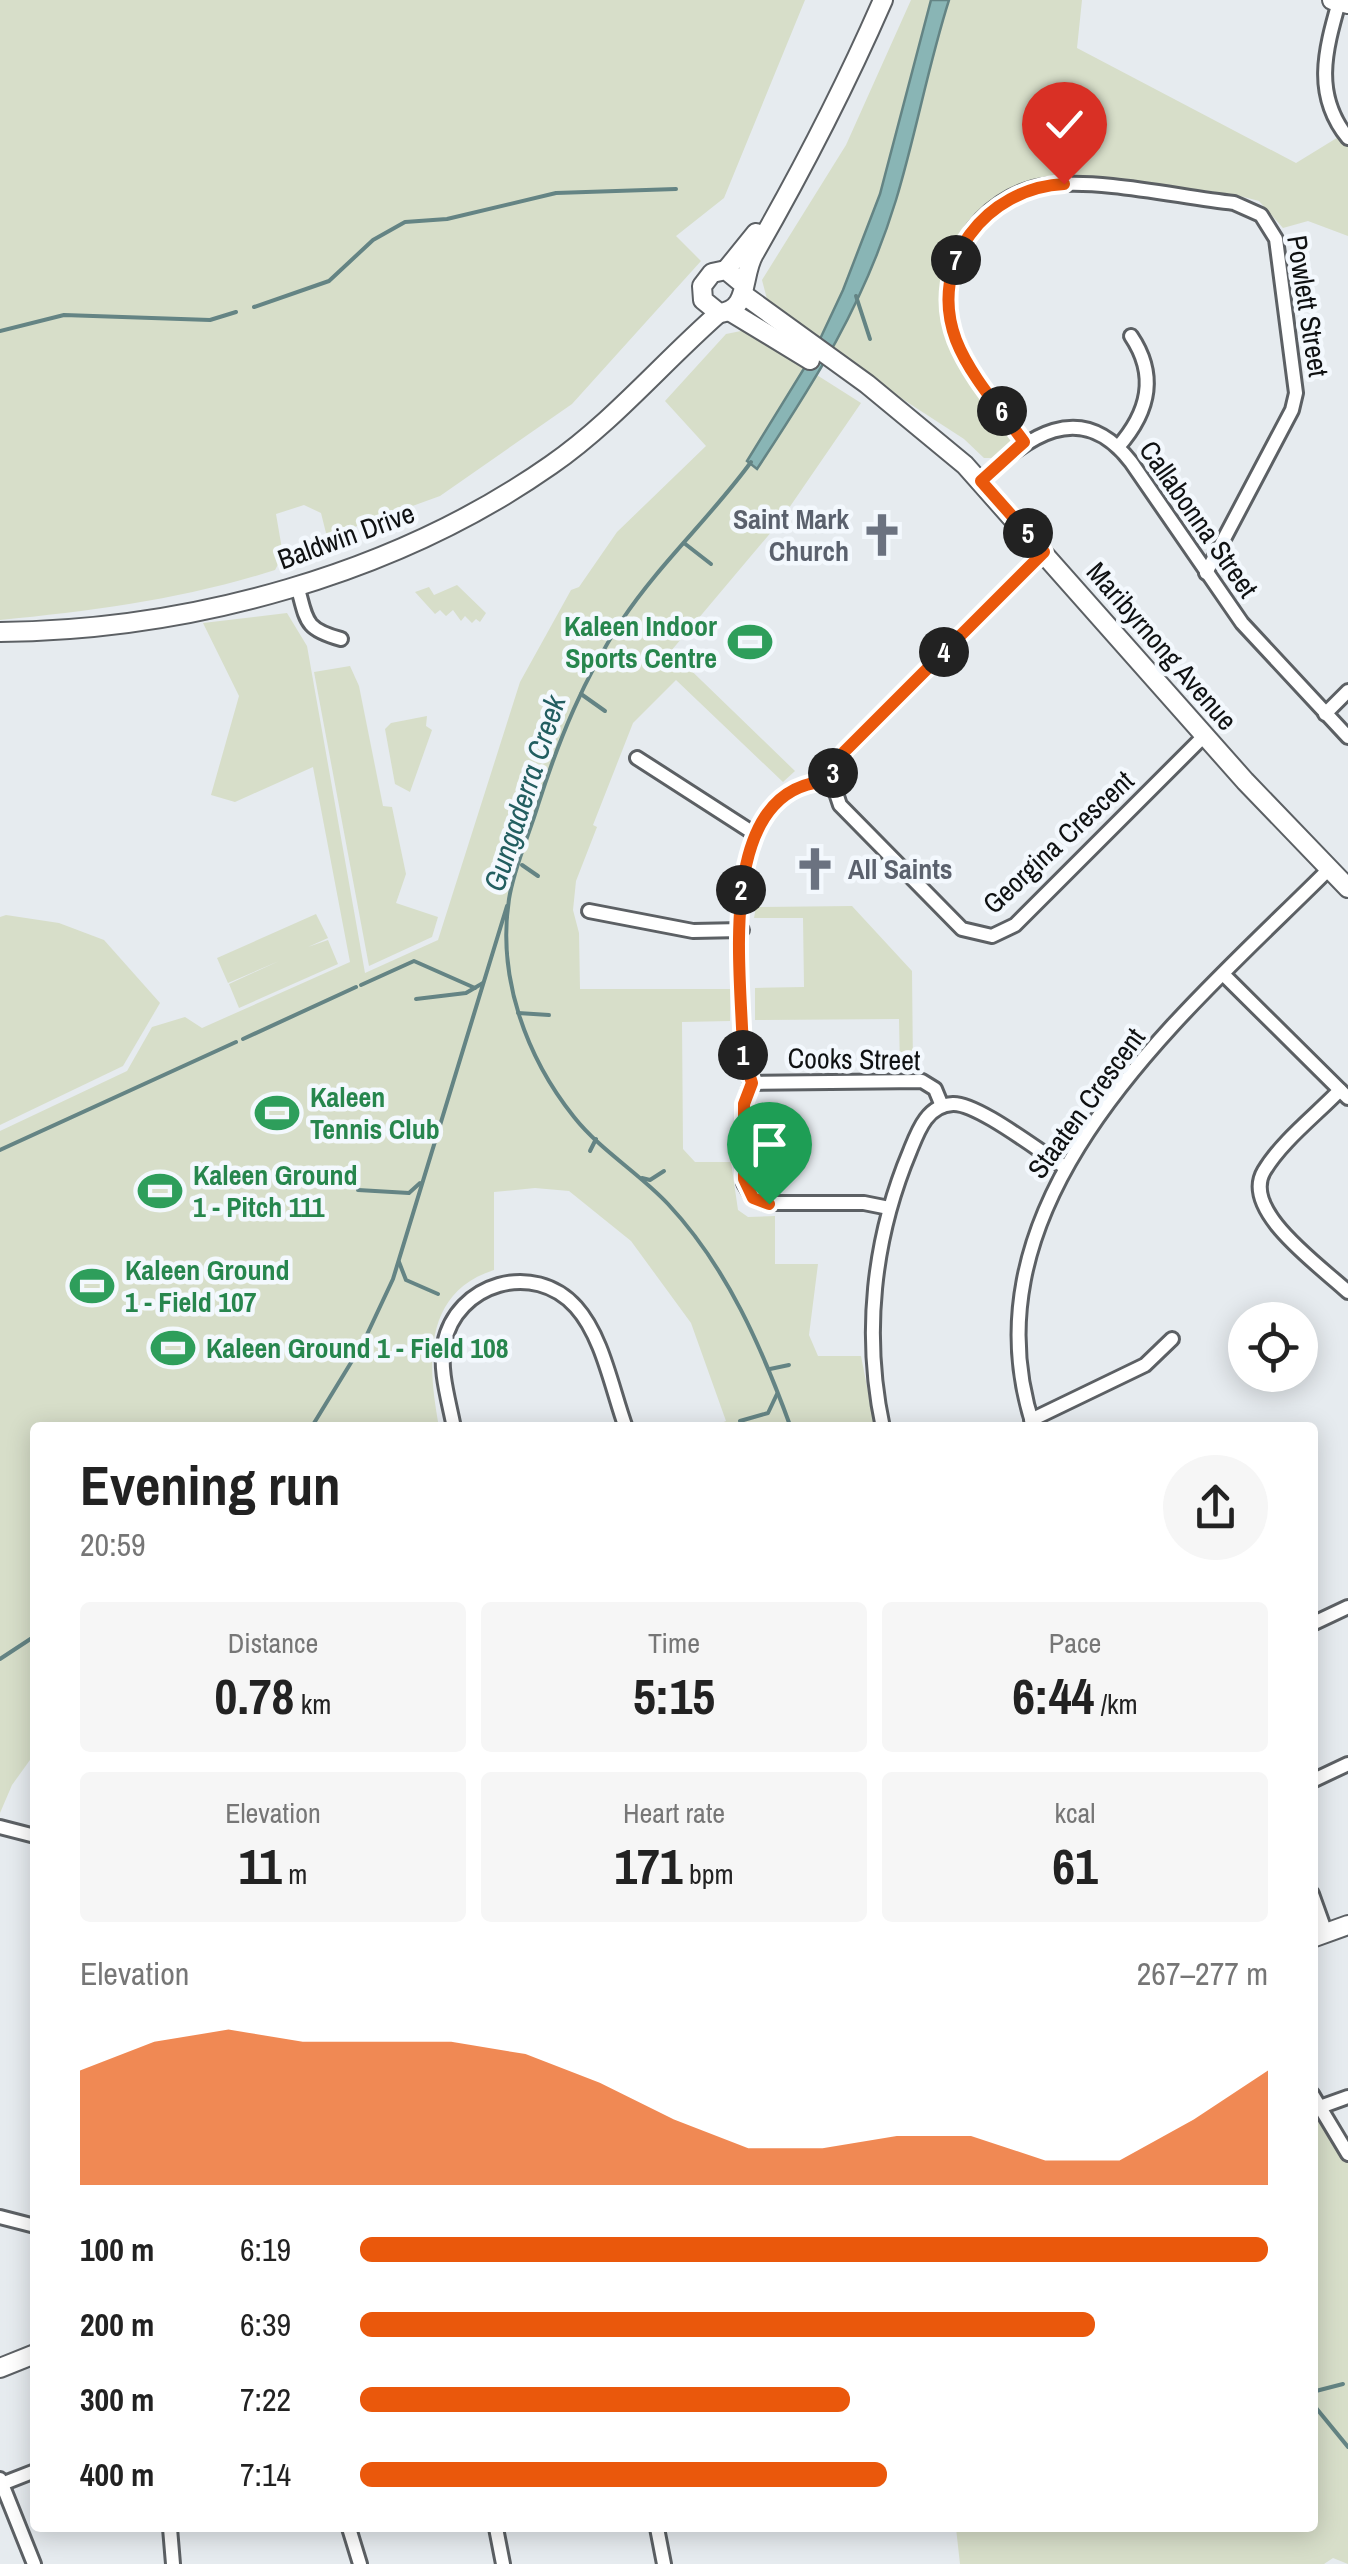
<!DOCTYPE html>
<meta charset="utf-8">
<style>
body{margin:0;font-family:"Archivo Narrow",sans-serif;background:#f6f6f6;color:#222;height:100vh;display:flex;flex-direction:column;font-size:38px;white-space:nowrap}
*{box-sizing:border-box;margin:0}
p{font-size:32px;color:#767676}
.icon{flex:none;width:55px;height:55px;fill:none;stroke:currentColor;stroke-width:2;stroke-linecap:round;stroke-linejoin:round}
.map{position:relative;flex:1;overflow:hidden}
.panel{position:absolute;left:30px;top:1422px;width:1288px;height:1110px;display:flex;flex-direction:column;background:#fff;border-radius:10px;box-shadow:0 5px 25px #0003}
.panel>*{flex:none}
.buttons{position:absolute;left:1228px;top:1302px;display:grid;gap:20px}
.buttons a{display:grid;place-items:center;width:90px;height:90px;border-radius:50%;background:#fff;box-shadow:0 5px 25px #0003;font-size:50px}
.pin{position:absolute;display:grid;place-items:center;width:85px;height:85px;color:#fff;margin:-102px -42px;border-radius:50% 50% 50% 0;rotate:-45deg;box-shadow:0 0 10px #0007}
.pin .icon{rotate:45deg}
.km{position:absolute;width:50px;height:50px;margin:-25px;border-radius:50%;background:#222;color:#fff;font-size:28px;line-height:50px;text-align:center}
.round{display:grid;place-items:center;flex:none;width:105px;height:105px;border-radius:52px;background:#f6f6f6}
.head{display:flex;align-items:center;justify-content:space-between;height:170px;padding:0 50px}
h1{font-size:55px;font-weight:800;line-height:75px}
.figures{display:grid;grid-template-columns:repeat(3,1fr);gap:15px;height:170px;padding:10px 50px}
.figures div{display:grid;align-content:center;border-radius:10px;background:#f6f6f6;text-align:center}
.figures b{font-size:50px;font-weight:800}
.figures small{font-size:28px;font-weight:400}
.figures p{font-size:28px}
.chart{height:280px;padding:20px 50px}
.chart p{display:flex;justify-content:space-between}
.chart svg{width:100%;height:180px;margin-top:10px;fill:#ea580c;opacity:.7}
ul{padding:0 50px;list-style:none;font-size:32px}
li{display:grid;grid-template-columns:160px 120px 1fr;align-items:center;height:75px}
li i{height:25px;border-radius:12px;background:#ea580c}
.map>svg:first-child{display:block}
</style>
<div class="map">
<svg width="1348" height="2564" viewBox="0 0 1348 2564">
<rect width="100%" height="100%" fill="#e6ebef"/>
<g fill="#d7dec9">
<path d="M0,0H805L724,198L676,236L701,261L572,404L440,496L327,537L321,513L304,505L276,514L283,555L275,570C184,599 94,611 0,620Z"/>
<path d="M911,0H1082L1077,48L1296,163L1340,136L1348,146V236L1308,221L1283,228L1259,201L1236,195C1180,188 1111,174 1054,177C974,180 926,265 948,337C959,372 989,403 1010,433L1011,441L996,458H984L964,439L850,365L768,303L762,280L846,145Z"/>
<path d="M746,330L861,403L778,524L671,651L795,771L783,782L676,680L633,723L593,825L597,827L576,881L573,910L579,933L580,989H730V1021L682,1022L683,1149L695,1162H731L738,1210L748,1217L775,1216V1264H818L809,1335L818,1356H861L875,1427H711L726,1421L691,1323L631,1241L569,1191L535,1188L494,1192V1270C421,1293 428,1367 439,1427L35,1428V1753L12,1785L0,1813V1131L127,1071L152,1027L185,1017L202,1028L350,962L313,767L235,802L211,795L239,696L203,623L287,613L307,646L365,973L438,940L520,682L571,590L579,587L617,532L706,446L665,401L726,334Z"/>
<path d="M457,585L486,613L480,622L476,619L472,623L465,616L461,621L453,610L446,616L440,610L435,614L415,592L429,587L434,595Z"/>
<path d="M350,666L359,686L383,806L392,807L406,874L396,903L438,917L432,937L369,966L314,672Z"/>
<path d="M427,716L426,726L432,730L410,792L395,784L385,729L391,723Z"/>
<path d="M852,906L912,971L913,1069H900L899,1019L755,1020V988L804,987L803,918H754L756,907Z"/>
<path d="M316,914L328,938L308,947L328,940L338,964L239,1008L229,984L279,961L228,983L217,958Z"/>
<path d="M6,915L59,923L104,940L160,1003L123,1066L0,1125V917Z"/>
<path d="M1313,2103L1348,2162V2564L1333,2558L1324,2564H960L956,2528H1312Z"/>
</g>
<path fill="#89b5b5" stroke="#648484" stroke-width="2.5" d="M931,0H949C928,66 916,134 896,200C864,305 815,381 757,469L747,461L813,354L843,290L880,194Z"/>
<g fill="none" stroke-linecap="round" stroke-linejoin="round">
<g stroke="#648484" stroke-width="4">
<path d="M856,296L870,339"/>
<path d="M254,307L329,281L373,240L405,222L447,219L556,193L676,189"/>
<path d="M0,331L64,315L210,320L236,312"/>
<path d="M751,462C711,517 660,563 622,620C584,678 559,739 538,805C529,835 514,867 509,899C497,977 526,1057 574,1117C600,1150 639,1173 668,1204C727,1267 762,1348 791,1428"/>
<path d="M684,543L711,564"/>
<path d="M581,694L605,711"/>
<path d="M522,865L538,876"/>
<path d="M361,985L414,961L475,988"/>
<path d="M416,999L466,993L483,983"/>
<path d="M518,1013L549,1015"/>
<path d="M243,1039L356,987"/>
<path d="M0,1150L236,1042"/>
<path d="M590,1151L596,1139"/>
<path d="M642,1178L650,1180L664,1171"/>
<path d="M358,1190L409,1193L420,1183"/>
<path d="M399,1262L406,1280L438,1294"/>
<path d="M770,1369L789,1365"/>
<path d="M740,1421L768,1413L777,1394"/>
<path d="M311,1428L363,1343L393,1279L507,906"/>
<path d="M35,1651V1669"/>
<path d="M0,1659L35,1636"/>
<path d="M1312,2392L1343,2384"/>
<path d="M1312,2403L1348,2447"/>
</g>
<g stroke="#5c6064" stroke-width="18">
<g id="street">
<path d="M1339,2C1325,51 1313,95 1348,138"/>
<path d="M1024,442C1001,410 970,376 956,339C930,271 977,193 1050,185C1105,179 1178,197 1234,203L1261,215L1276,239L1296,393L1292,410L1206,573"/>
<path d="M1118,447C1148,413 1158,376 1131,336"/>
<path d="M981,481C1026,438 1080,396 1131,462L1242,623L1348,737"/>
<path d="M1044,553L840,757L832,781L840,805L962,929L992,936L1015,925L1204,736"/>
<path d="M297,585C307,621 304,629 341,639"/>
<path d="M1325,714L1348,691"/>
<path d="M637,758L755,834"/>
<path d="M832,781C712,782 742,976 743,1053L751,1083L743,1108L744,1183L753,1198L765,1203H864L889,1208"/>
<path d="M589,911L693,931L742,930"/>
<path d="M1223,974L1348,1098"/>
<path d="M751,1083L922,1081L935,1089L942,1106"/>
<path d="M1340,1090C1316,1115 1282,1141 1264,1171C1240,1211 1322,1267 1348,1292"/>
<path d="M1031,1420L1145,1365L1172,1339"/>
<path d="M454,1428C449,1401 439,1370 444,1344C456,1283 534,1260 576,1307C603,1337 612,1390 626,1428"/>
<path d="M883,1428C863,1335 873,1239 910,1151C918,1131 927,1105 953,1104C978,1103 1041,1153 1065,1167"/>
<path d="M1034,1428C957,1198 1185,1013 1329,869"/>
<path d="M1312,1624L1348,1607"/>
<path d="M1312,1781L1348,1764"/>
<path d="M0,1827L35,1836"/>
<path d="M1312,1894L1326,1933"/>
<path d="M1312,2094L1348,2154"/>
<path d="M1320,2107L1348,2097"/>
<path d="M0,2217L35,2226"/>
<path d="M0,2479L34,2564"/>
<path d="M2,2484L35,2471"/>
<path d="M170,2528L173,2564"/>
<path d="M349,2528L360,2564"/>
<path d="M496,2528L503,2564"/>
<path d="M657,2528L664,2564"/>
</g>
</g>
<g stroke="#5c6064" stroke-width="22">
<g id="secondary">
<path d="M1332,0L1348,4"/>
<path d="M726,270L756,233"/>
<path d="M743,284L726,270L712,273L702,286L703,300L719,313C750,311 741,276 754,254C801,172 845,87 883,0"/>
<path d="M744,295L867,384L965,465L1245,781L1348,888"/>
<path d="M731,312L810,360"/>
<path d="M0,632C190,630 394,575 551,465C613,422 662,363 719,313"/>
<path d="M1312,1938L1348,1925"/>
<path d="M0,2368L35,2354"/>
</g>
</g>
<use href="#street" stroke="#fff" stroke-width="12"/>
<use href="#secondary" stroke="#fff" stroke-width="18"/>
</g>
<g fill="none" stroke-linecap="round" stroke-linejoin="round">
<g stroke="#fff" stroke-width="20">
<path id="route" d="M769,1204L753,1198L744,1179V1104L752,1083L743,1054C742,975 712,783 832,781L844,752L1044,552L981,481L1024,442C1001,410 970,376 956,340C927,263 986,188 1064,184"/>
</g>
<use href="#route" stroke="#ea580c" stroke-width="12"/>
</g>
<defs>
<g id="church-bare" transform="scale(3.45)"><path d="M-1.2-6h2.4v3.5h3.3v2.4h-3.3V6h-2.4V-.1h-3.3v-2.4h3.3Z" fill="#6b7280" stroke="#f3f8fd" stroke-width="2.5" paint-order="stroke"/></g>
<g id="stadium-bare" transform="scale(3.45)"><path d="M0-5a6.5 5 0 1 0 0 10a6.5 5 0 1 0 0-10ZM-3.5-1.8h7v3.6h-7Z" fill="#2e9e5b" stroke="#f3f8fd" stroke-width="2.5" paint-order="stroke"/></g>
</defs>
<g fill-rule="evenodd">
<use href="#church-bare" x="882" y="535"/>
<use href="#stadium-bare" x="750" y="642"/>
<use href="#church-bare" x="815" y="869"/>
<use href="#stadium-bare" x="277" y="1113"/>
<use href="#stadium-bare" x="160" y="1191"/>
<use href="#stadium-bare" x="92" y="1286"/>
<use href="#stadium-bare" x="173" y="1348"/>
</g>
<g text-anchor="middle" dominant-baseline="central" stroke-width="9" stroke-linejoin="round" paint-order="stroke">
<g font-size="28" fill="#0f1112" stroke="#f3f8fd">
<text transform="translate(1308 306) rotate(81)">Powlett Street</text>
<text transform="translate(1199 519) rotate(55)">Callabonna Street</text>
<text transform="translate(346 536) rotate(-20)">Baldwin Drive</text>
<text transform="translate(1162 646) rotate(49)">Maribyrnong Avenue</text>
<text transform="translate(1058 842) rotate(-43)">Georgina Crescent</text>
<text transform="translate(854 1059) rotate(1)">Cooks Street</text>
<text transform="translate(1086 1103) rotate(-54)">Staaten Crescent</text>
</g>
<g font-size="28" font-weight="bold" fill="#5b616d" stroke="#f3f8fd" text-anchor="end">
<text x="849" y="519">Saint Mark<tspan x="849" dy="32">Church</tspan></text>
<text x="848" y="869" text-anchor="start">All Saints</text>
</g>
<g font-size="28" font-weight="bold" fill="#27864d" stroke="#f3f8fd" text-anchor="start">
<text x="717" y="626" text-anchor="end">Kaleen Indoor<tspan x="717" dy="32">Sports Centre</tspan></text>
<text x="310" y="1097">Kaleen<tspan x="310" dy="32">Tennis Club</tspan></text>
<text x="193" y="1175">Kaleen Ground<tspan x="193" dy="32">1 - Pitch 111</tspan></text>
<text x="125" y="1270">Kaleen Ground<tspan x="125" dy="32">1 - Field 107</tspan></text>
<text x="206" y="1348">Kaleen Ground 1 - Field 108</text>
</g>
<g font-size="30" font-style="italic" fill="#225e60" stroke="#f3f8fd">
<text transform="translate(524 793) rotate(-72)">Gungaderra Creek</text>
</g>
</g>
</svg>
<div class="buttons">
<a><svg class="icon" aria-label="locate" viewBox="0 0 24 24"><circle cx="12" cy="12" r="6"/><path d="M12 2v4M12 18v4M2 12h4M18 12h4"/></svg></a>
</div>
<div class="pin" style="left:769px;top:1204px;background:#1e9e55"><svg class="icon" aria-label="arrive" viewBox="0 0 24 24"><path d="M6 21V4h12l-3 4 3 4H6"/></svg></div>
<div class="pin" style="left:1064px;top:184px;background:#d93025"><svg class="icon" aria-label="check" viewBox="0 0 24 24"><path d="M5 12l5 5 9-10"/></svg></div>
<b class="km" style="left:743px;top:1055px">1</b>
<b class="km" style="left:741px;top:890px">2</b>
<b class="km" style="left:833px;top:773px">3</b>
<b class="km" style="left:944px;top:652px">4</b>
<b class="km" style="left:1028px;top:533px">5</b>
<b class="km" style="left:1002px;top:411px">6</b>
<b class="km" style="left:956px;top:260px">7</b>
<section class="panel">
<div class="head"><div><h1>Evening run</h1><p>20:59</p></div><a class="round"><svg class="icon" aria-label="share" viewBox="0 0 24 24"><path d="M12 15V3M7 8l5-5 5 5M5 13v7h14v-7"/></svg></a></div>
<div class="figures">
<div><p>Distance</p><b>0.78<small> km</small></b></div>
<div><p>Time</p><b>5:15</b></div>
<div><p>Pace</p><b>6:44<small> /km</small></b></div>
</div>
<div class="figures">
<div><p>Elevation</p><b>11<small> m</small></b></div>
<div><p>Heart rate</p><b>171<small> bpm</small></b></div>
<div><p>kcal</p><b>61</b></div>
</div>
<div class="chart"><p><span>Elevation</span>267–277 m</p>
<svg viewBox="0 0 160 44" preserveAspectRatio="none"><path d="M0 44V16L10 9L20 6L30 9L40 9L50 9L60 12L70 19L80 28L90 35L100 35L110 32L120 32L130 38L140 38L150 28L160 16V44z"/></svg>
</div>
<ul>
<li><b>100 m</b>6:19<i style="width:100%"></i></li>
<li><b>200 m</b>6:39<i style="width:81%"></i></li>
<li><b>300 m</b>7:22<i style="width:54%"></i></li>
<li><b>400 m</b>7:14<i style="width:58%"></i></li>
</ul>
</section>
</div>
